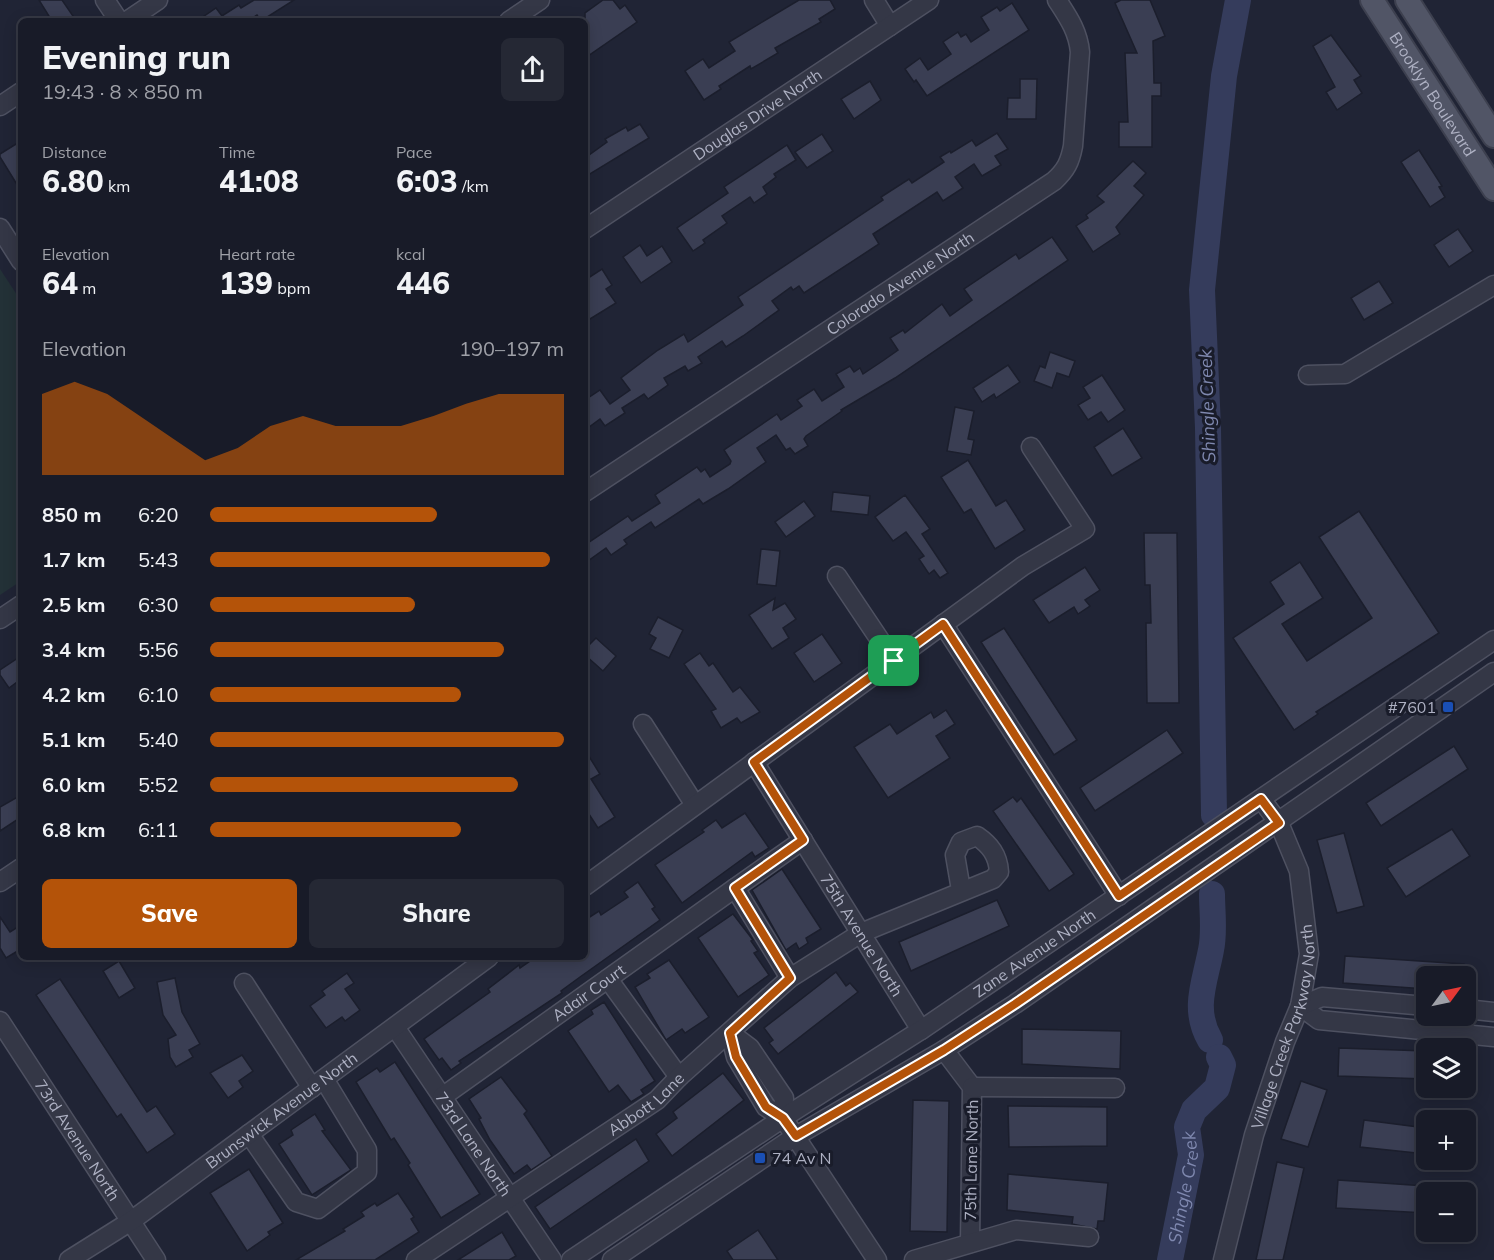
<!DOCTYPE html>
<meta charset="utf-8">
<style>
body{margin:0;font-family:Mulish,sans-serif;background:#252834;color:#f1f3f6;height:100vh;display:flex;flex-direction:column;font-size:22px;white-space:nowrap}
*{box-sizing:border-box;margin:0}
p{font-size:20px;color:#9fa1a8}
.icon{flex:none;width:33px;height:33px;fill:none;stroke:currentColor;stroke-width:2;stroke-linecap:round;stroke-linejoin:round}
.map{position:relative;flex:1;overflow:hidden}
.side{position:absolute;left:18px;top:18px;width:570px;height:942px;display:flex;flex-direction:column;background:#181b28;border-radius:9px;box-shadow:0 3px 15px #0003,0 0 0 2px #363945}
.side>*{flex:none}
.needle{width:39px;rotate:57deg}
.buttons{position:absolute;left:1416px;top:966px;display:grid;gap:12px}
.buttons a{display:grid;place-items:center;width:60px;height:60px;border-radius:9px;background:#181b28;box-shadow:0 3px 15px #0003,0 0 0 2px #363945;font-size:30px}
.pin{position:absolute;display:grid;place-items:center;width:51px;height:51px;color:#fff;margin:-26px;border-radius:12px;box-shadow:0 3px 9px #0006}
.round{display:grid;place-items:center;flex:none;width:63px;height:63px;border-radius:9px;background:#252834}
.head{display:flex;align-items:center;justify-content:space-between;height:102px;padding:0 24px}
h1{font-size:33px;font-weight:800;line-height:45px}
.stats{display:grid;grid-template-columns:repeat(3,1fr);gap:9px;height:102px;padding:6px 24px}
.stats div{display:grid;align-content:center}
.stats b{font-size:30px;font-weight:800}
.stats small{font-size:16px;font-weight:400}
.stats p{font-size:16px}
.chart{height:168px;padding:12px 24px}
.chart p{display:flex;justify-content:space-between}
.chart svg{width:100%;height:108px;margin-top:6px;fill:#b45309;opacity:.7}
.button{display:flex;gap:12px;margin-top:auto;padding:12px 24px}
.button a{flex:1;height:69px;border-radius:9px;background:#b45309;color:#fff;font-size:24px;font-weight:800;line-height:69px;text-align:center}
.button a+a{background:#252834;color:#f1f3f6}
ul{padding:0 24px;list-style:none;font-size:20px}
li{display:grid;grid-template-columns:96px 72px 1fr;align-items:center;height:45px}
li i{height:15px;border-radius:8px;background:#b45309}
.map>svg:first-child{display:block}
</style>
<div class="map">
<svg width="1494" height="1260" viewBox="0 0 1494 1260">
<rect width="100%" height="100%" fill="#202435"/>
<path fill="#233137" d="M0,269L21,301V581L0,595Z"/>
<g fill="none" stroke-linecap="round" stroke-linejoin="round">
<g stroke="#353c5c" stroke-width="26">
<path d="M1214,815L1208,428L1202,290L1224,76L1238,0"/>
<path d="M1210,1040C1192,1009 1205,982 1211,950C1215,932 1212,912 1212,894"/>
<path id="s1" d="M1170,1260L1191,1155L1187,1127L1194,1110L1217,1088L1223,1065L1219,1057"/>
</g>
</g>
<g fill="#3a3e53" stroke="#1b1e2c" stroke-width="1.5">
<path d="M39,0H62L73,16L66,21H52Z"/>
<path d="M254,0H294L261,21L257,15L248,21H197L216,8L222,16L239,5L241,8Z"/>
<path d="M603,0H613L620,9L625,5L637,22L585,58V13Z"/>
<path d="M799,0H830L835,9L819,19L821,22L775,48L778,53L751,69L750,66L719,86L721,89L704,100L685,71L703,59L709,68L735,51L729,42Z"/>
<path d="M1121,0H1150L1165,36L1153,41L1154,83H1161V96H1152V147H1119V122H1128L1125,53H1137L1115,3Z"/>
<path d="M1012,3L1029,30L927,96L916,80L914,82L905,69L920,58L928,70L951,54L943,42L958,32L961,37L966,34L971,42L989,30L981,17L997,7L1000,11Z"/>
<path d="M1331,35L1361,76L1354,80L1362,93L1337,110L1326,92L1335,87L1313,46Z"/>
<path d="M1020,79H1037L1036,119H1007L1008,98H1020Z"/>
<path d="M870,81L881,100L854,119L841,99Z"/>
<path d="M640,124L649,138L585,177V158L607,142L605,139L626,127L628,131Z"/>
<path d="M997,133L1008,149L995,156L1001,165L982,176L974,164L955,177L963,188L943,201L937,192L896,219L873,234L879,244L804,293L799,286L793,290L791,287L772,301L779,310L743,336L726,347L722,341L698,357L702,363L688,371L685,366L664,378L668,385L648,399L644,394L622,408L625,413L605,426L600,419L585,430V400L600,390L610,404L630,390L621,378L658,350L684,334L688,342L743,305L738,297L883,200L881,197L909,179L912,183L944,162L940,157L950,151L951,153L972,140L976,146Z"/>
<path d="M822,134L833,151L807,168L795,152Z"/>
<path d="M16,144L21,151V191L0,157V154Z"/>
<path d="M787,145L796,160L774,174L776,177L763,187L767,194L754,203L750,197L722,216L727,223L703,240L705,243L693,251L677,228L728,193L724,187Z"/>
<path d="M1419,150L1442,186L1439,187L1445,197L1430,207L1401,162Z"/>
<path d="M1133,161L1146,173L1134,186L1144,195L1116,227L1120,234L1093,252L1076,226L1088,218L1086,215L1104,202L1097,196Z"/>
<path d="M1458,229L1473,251L1449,267L1434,245Z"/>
<path d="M1052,237L1068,260L895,378L841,410L842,411L806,436L804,439L808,446L795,454L790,448L786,450L776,435L757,448L766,462L728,489L703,504L699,499L655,528L651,522L624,540L627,544L611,555L606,548L585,563V545L628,516L632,521L660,503L655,495L697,467L701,472L705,469L710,477L730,464L731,461L724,450L777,414L781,420L802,406L797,400L814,389L822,401L844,387L836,374L850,366L854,372L860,368L863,374L884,360L898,350L890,338L903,330L905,333L942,304L950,316L972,300L964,289L1016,254L1019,259Z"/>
<path d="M640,245L647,256L662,246L672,262L641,283L623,257Z"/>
<path d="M602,269L612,285L606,289L616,303L590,319L585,312V280Z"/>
<path d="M1379,281L1393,303L1364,320L1351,298Z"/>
<path d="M1050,352L1075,361L1069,377L1057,373L1052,388L1034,381L1040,366L1045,368Z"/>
<path d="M1008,365L1020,382L996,398L994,394L982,402L973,388Z"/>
<path d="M1102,375L1125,410L1108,422L1101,412L1088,420L1078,405L1090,398L1083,387Z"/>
<path d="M955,407L974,411L968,439L974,440L971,455L947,451Z"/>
<path d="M1123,428L1142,458L1112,476L1094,447Z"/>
<path d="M968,460L996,506L1006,500L1025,530L995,549L971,509L964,513L941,477Z"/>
<path d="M833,492L870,496L868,515L831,511Z"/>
<path d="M905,495L930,529L922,534L948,573L940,578L934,570L929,574L919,559L924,556L906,532L893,541L875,517Z"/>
<path d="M804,501L815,516L786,537L775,522Z"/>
<path d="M1359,511L1439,633L1316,712L1318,714L1294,730L1233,638L1284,604L1270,582L1300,562L1323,598L1282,624L1307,661L1372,618L1319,537Z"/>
<path d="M1144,533H1177L1179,703H1147L1146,623H1151L1150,585H1145Z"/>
<path d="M761,549L780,551L776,586L757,584Z"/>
<path d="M1085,567L1100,590L1085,600L1090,606L1078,614L1074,607L1049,623L1033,600Z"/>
<path d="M775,598L773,610L785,603L796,619L783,628L789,638L772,649L749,615Z"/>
<path d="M658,617L683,630L669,658L650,649L656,638L649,634Z"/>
<path d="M1004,628L1077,740L1054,755L981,642Z"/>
<path d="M822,634L842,663L814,682L794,653Z"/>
<path d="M596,638L616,656L603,671L585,655V649Z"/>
<path d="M700,653L709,666L713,663L733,692L740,687L760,712L741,723L737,718L721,728L711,711L716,709L684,664Z"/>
<path d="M21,656V679L9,688L0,675V670Z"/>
<path d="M946,710L955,724L936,736L950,758L888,798L854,747L890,724L897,734L931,712L934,718Z"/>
<path d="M1167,730L1183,753L1095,811L1080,788Z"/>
<path d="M1454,746L1468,769L1381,826L1366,803Z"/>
<path d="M585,750L600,774L591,779L615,817L598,828L585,808Z"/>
<path d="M21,795V817L0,831V807Z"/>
<path d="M1013,797L1017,802L1021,798L1074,874L1049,891L993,811Z"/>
<path d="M745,813L769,848L755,857L752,852L682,903L655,865L704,832L702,830L716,820L722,828Z"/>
<path d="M1452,829L1470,856L1406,897L1387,868Z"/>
<path d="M1344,833L1364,906L1337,913L1317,840Z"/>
<path d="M782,869L821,929L806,938L808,943L799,949L796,943L786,950L752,890Z"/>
<path d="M638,882L655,907L652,909L660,920L580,977L561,991L562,993L459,1061L461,1063L451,1070L442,1058L439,1060L424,1039L490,992L488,989L519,965L520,968L536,957H585V920L599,911L601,915L628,897L624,892Z"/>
<path d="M997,900L1009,926L911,971L899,942Z"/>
<path d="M733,914L753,940L751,941L758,951L754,953L769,975L738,997L698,938Z"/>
<path d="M0,917L10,932L21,925V949L6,958L0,948Z"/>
<path d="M1345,956L1464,964L1463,976H1426V989L1343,983Z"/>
<path d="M669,960L709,1017L685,1033L682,1029L666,1040L635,987L650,978L647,974Z"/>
<path d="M119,961L135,988L119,998L103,971Z"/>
<path d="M836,972L846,986L850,983L858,992L778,1054L769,1043L773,1040L764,1028Z"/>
<path d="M347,973L354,983L345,989L360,1010L345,1021L342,1017L326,1028L310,1006L325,995L322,991Z"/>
<path d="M175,978L182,1012L200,1044L189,1050L193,1057L176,1067L170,1057L168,1039L176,1035L163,1015L157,982Z"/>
<path d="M60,979L147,1112L156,1106L175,1134L147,1153L121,1114L117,1117L36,995Z"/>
<path d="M604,1002L655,1081L641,1090L644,1094L631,1102L618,1085L609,1092L568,1031L593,1014L591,1010Z"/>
<path d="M1022,1029L1121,1031L1120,1069L1022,1064Z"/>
<path d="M1339,1048L1426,1051V1079L1338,1076Z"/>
<path d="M242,1055L253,1071L239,1081L243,1087L228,1098L210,1073Z"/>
<path d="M395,1062L480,1194L441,1218L408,1165L410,1163L394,1138L391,1140L356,1082L377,1068L380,1072Z"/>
<path d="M723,1073L744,1100L672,1156L656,1134L677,1118L673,1112Z"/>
<path d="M501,1077L527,1111L524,1114L552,1156L531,1170L527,1165L514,1174L490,1140L479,1119L481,1118L469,1099Z"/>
<path d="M1301,1081L1327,1090L1308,1147L1281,1139Z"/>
<path d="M913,1100L949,1101L947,1232L910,1231Z"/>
<path d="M1008,1106L1107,1107V1146L1009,1147Z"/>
<path d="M315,1114L325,1130L322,1131L351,1170L312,1195L279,1144L293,1135L291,1130Z"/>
<path d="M1364,1120L1426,1128V1154L1360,1147Z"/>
<path d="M636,1139L649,1161L550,1229L535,1207Z"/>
<path d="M1277,1162L1304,1168L1283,1260H1256Z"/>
<path d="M249,1169L283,1223L268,1232L270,1235L247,1251L210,1193Z"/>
<path d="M1008,1174L1108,1183L1104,1221H1098L1097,1229L1072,1224L1073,1217L1007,1210Z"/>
<path d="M1338,1180L1426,1186V1213L1336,1208Z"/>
<path d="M398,1193L414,1217L411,1219L419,1232L375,1260H296L345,1231L343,1229L364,1216L361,1212L375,1203L377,1206Z"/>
<path d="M758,1230L778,1260H733L727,1251Z"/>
<path d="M502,1232L516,1256L509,1260H458Z"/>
</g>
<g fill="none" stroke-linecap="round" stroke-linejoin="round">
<g stroke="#4e5161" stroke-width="21">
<g id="minor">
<path d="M105,0L119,21"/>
<path d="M874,0L890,26"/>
<path d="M127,21L158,0"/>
<path d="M509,21L540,0"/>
<path d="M0,106L21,92"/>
<path d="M0,228L21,261"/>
<path id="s2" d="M585,229L929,0"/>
<path d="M1308,375L1345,374L1494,285"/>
<path id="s3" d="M585,492L1054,181C1066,170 1070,162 1073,146L1080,52C1078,31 1068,17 1057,0"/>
<path d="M837,576L894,661"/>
<path d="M0,619L21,605"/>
<path d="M943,624L1119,896"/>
<path d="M643,724L695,805"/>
<path id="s4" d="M754,762L921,1030"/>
<path d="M0,882L21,868"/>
<path d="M585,886L1023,566L1085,529L1031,447"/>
<path d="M790,978L735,888L803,840"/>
<path d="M608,979L679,1077"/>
<path d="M244,983L312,1088"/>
<path d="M1300,1006L1319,1020L1494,1037"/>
<path d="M1300,1006L1322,997L1426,1006"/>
<path d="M1466,1009L1494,1012"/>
<path id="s5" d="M0,1021L156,1260"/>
<path id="s6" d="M395,1027L552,1260"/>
<path d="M730,1033L736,1057L766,1107L783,1118L877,1260"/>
<path d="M730,1033L750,1048L784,1098L783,1118"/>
<path d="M944,1050L972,1087L970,1243"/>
<path d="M972,1087L1115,1088"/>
<path id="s7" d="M442,1097L735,888"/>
<path d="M249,1134L296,1202L318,1209L367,1172V1150L324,1079"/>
<path id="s8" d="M69,1260L131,1221L489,957"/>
<path id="s9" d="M416,1260L657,1100L679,1077L790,978L861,933L993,879L999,872C998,855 990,845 977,836L961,842L955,855L961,890"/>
<path id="s10" d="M571,1260L783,1118L921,1030L1494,640"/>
<path d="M612,1260L796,1136L944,1050L1015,1004L1494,672"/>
<path d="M914,1260L1016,1230L1089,1237"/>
<path id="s11" d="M1223,1260L1254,1135L1285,1042L1300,1006L1309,954L1299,871L1279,823L1261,799"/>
</g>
</g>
<g stroke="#3d404f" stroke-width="26">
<g id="major">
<path id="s12" d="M1372,0L1494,189"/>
<path d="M1407,0L1494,136"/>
</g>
</g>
<use href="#minor" stroke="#343746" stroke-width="18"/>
<use href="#major" stroke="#515566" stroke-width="22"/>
</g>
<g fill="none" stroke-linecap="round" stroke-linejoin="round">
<g stroke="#fff" stroke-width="12">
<path id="route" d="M943,624L1119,896L1261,799L1279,823L1015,1004L944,1050L796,1136L783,1118L766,1107L736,1057L730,1033L790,978L735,888L803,840L754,762Z"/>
</g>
<use href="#route" stroke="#b45309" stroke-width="8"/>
</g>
<g fill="#1a4fb4" stroke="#191c2a" stroke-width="2">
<rect x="1442" y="701" width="12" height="12" rx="3"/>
<rect x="754" y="1152" width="12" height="12" rx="3"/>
</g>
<g text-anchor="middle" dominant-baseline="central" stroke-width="6" stroke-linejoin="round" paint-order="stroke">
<g font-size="16" fill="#aeb1c3" stroke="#191c2a">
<text stroke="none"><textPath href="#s12" startOffset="112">Brooklyn Boulevard</textPath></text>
<text stroke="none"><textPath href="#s2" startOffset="207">Douglas Drive North</textPath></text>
<text stroke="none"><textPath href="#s3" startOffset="378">Colorado Avenue North</textPath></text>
<text stroke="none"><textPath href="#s4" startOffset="204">75th Avenue North</textPath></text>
<text stroke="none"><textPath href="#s10" startOffset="556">Zane Avenue North</textPath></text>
<text stroke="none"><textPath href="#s7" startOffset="180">Adair Court</textPath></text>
<text stroke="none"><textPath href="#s11" startOffset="242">Village Creek Parkway North</textPath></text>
<text stroke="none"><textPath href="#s9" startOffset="278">Abbott Lane</textPath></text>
<text stroke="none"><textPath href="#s8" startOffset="260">Brunswick Avenue North</textPath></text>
<text stroke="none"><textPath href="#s5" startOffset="142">73rd Avenue North</textPath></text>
<text stroke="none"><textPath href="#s6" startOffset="141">73rd Lane North</textPath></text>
<text transform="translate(971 1160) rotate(-89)">75th Lane North</text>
</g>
<g font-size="16" fill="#aeb1c3" stroke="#191c2a" text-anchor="end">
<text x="1436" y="707">#7601</text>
<text x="772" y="1158" text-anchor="start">74 Av N</text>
</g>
<g font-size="18" font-style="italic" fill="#7f88af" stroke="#191c2a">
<text transform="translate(1207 406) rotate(-92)">Shingle Creek</text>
<text stroke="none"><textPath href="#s1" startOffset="74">Shingle Creek</textPath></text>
</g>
</g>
</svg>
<div class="buttons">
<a><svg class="needle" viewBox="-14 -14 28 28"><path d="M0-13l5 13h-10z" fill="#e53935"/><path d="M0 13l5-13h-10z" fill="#9fa1a8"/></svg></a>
<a><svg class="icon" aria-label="layers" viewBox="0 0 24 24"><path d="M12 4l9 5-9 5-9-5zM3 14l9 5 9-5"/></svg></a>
<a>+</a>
<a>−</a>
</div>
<div class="pin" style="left:894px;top:661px;background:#1e9e55"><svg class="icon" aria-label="arrive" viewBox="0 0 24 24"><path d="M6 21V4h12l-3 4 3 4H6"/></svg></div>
<section class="side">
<div class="head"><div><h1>Evening run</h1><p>19:43 · 8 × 850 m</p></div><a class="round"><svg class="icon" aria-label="share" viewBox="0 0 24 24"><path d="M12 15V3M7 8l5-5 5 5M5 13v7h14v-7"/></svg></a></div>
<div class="stats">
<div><p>Distance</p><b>6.80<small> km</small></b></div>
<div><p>Time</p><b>41:08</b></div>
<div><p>Pace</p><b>6:03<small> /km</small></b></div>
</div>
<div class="stats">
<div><p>Elevation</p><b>64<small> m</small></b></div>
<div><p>Heart rate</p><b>139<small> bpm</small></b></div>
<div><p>kcal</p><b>446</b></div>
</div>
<div class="chart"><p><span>Elevation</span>190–197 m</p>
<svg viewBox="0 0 160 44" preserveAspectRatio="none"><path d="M0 44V11L10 6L20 11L30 20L40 29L50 38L60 33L70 24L80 20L90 24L100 24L110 24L120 20L130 15L140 11L150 11L160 11V44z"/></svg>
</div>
<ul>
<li><b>850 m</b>6:20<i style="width:64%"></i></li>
<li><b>1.7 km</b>5:43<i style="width:96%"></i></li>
<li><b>2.5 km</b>6:30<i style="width:58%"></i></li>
<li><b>3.4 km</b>5:56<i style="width:83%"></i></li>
<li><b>4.2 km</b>6:10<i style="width:71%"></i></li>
<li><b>5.1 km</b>5:40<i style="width:100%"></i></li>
<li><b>6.0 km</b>5:52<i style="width:87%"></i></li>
<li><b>6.8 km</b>6:11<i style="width:71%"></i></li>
</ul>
<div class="button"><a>Save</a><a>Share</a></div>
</section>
</div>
